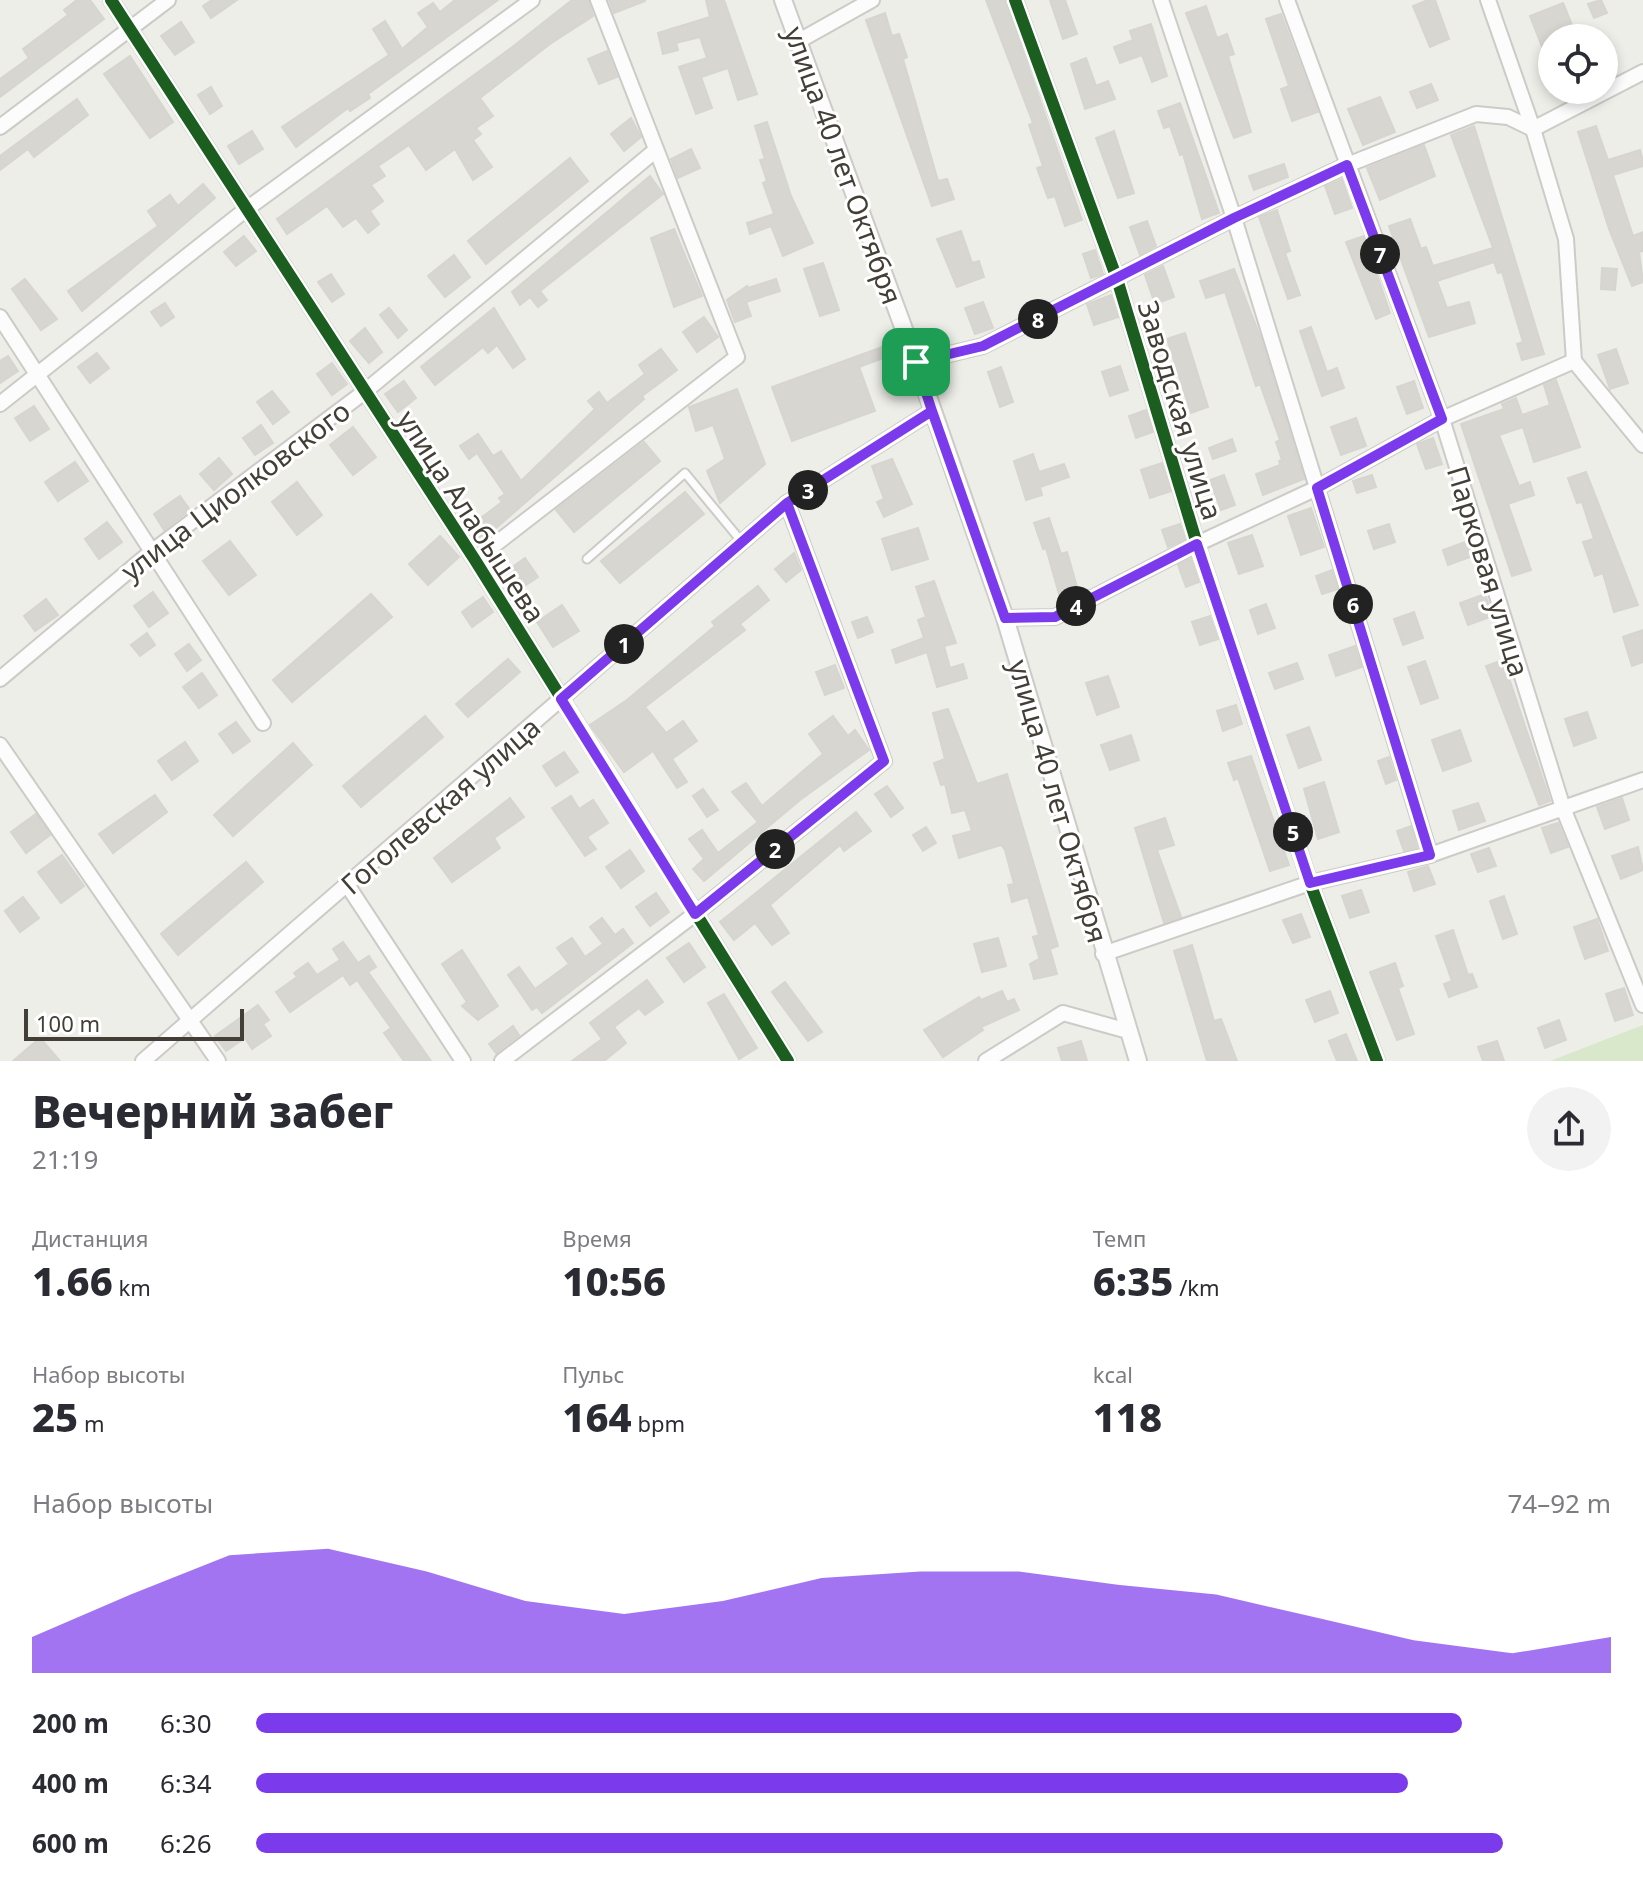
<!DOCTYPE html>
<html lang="ru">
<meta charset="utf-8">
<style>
body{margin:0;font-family:"Noto Sans",sans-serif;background:#f2f2f3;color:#2b2b33;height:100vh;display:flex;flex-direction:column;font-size:30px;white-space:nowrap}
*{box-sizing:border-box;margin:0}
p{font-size:26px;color:#7c7c81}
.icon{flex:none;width:44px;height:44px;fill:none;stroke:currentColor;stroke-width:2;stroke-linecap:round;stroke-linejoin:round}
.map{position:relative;height:1061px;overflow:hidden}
.sheet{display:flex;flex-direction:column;background:#fff;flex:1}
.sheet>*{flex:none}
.tools{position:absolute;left:1538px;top:24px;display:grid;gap:16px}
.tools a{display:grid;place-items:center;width:80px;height:80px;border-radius:50%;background:#fff;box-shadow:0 4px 12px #0003;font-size:40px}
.scale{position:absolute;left:24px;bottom:20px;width:220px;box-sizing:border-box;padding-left:8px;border:4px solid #433f36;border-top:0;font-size:22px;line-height:28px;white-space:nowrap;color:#433f36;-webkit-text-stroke:6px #fff;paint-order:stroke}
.pin{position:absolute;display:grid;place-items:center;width:68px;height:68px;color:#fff;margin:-34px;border-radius:16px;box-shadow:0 4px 12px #0006}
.km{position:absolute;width:40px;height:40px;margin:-20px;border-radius:50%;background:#222;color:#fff;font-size:22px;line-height:40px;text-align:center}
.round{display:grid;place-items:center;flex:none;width:84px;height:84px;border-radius:42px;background:#f2f2f3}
.summary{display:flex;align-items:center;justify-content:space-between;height:136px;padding:0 32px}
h1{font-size:44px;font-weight:800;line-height:60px}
.metrics{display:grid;grid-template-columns:repeat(3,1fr);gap:12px;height:136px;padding:8px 32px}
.metrics div{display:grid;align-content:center}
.metrics b{font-size:40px;font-weight:800}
.metrics small{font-size:22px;font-weight:400}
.metrics p{font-size:22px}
.chart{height:224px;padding:16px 32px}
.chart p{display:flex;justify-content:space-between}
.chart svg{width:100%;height:144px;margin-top:8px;fill:#7c3aed;opacity:.7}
ul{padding:0 32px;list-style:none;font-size:26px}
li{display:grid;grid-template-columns:128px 96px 1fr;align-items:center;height:60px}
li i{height:20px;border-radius:10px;background:#7c3aed}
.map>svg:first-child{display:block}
</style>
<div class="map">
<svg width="1643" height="1061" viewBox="0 0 1643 1061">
<rect width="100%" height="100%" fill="#eeeee9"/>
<path fill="#d9e7cb" d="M1643,1025V1061H1550Z"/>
<g fill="#d8d6d1" stroke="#d6d5cf" stroke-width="2">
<path d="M77,0H90L104,19L0,97V79L29,58L23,49L68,15L64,10Z"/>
<path d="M212,0H237L211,18L203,6Z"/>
<path d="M455,0H498L368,94L370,98L350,111L348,108L296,147L282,127L389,55L373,29L385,21L402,49L428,27L418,13L433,3L440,12Z"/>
<path d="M572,0H588L593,16L550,44L480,98L493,116L476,128L481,134L473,140L492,167L473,180L455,149L426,170L409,145L378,166L385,176L371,185L383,201L370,211L379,224L368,233L356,218L343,227L327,206L287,234L277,219L511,48Z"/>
<path d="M609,0H645V1L614,13Z"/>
<path d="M706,0H724L757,94L738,100L728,68L701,77L712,108L696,114L679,67L707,58L700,37L676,43L678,50L663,54L658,33L710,17Z"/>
<path d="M986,0H1005L1082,220L1065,226L1055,196L1048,198L1037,168L1043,166L1029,125L1033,123Z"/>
<path d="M1050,0H1065L1077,34L1063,39Z"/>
<path d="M1428,0H1435L1449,39L1430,47L1413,6Z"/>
<path d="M1601,0L1607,13L1594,18L1588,4Z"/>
<path d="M1563,3L1574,30L1552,38L1550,67L1530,16Z"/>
<path d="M1206,6L1217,38L1227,34L1234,54L1228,56L1251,132L1234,138L1186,13Z"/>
<path d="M885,13L892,36L899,34L907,57L903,59L938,181L947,179L954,199L932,206L866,20Z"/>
<path d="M1281,14L1318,112L1292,121L1281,89L1289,86L1266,19Z"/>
<path d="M181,22L194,42L175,55L161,36Z"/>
<path d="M1151,24L1167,76L1152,82L1142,55L1120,63L1114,47L1133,40L1130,31Z"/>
<path d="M607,51L617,77L599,84L588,59Z"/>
<path d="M130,56L173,122L150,138L104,74Z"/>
<path d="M1086,58L1096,86L1108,81L1115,99L1085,109L1071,64Z"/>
<path d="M1431,84L1438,100L1417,108L1410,92Z"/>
<path d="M211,87L222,106L210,114L198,95Z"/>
<path d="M1380,97L1395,132L1363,145L1348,109Z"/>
<path d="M77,99L88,115L34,157L28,149L0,170V156Z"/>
<path d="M1180,103L1219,213L1202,219L1183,154L1180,155L1170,126L1164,128L1158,111Z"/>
<path d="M631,118L641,137L624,151L611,134Z"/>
<path d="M767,122L791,196L813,243L783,256L771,226L750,234L747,223L774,214L763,183L767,181L760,160L765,159L755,126Z"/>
<path d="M1474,126L1544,354L1522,360L1517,344L1523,342L1502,272L1498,273L1494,262L1437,281L1447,308L1469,302L1475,323L1429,337L1389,226L1410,219L1421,249L1426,247L1433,266L1493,248L1451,135Z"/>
<path d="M1596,126L1608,160L1640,150L1643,161V166L1613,175L1633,236L1643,232V251L1639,252L1643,282L1632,286L1609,229L1578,132Z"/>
<path d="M252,131L263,149L239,164L228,146Z"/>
<path d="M1114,131L1134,193L1118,198L1096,138Z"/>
<path d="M1424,145L1435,176L1380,200L1367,168Z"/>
<path d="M691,149L700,168L678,178L671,159Z"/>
<path d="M570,158L588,181L486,264L468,241Z"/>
<path d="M1284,164L1288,177L1254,190L1249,176Z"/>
<path d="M650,176L663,194L540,291L547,300L538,307L530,297L520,305L512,292Z"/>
<path d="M1342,179L1352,208L1335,214L1325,186Z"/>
<path d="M203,184L215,198L82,311L68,291L158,226L148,211L170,195L178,206Z"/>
<path d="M1277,210L1290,251L1285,253L1300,295L1288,299L1259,217Z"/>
<path d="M1147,221L1156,246L1140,255L1130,227Z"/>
<path d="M674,229L702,296L674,307L651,238Z"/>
<path d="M961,231L972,263L979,261L984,277L957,287L937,239Z"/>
<path d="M244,236L256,251L236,266L224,252Z"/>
<path d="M1364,236L1390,313L1376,319L1346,242Z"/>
<path d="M1095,250L1103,274L1091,278L1083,254Z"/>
<path d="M454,255L470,277L445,297L428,276Z"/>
<path d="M823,263L839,310L820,316L804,269Z"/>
<path d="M1163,266L1174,297L1155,304L1145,275Z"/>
<path d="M1602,268L1617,269L1615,290L1601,289Z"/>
<path d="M1234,269L1260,336L1304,479L1263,495L1256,474L1280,465L1279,461L1282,460L1276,442L1280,440L1260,384L1256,386L1225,292L1206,298L1200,281Z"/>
<path d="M331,274L344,294L332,302L318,282Z"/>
<path d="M25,279L57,319L41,330L12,289Z"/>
<path d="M776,279L780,291L746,302L751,316L735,322L727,300L747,286L748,288Z"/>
<path d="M1111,295L1118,317L1094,325L1087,304Z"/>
<path d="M983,302L993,328L975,334L965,308Z"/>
<path d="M165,303L174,317L161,326L151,312Z"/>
<path d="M389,308L407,330L398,338L380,315Z"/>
<path d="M494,308L525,359L513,368L497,345L488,353L483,347L435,385L421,367Z"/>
<path d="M704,317L718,337L697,352L683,332Z"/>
<path d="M1311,327L1327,372L1337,368L1344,388L1322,396L1300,331Z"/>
<path d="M365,328L382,352L369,363L350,341Z"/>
<path d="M1185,333L1208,407L1191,413L1167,339Z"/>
<path d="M885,346L889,356L859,367L875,411L792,441L772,387Z"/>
<path d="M661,349L677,370L642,396L644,399L480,542L469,527L502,502L499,498L505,494L477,453L469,459L460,446L478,434L493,456L501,451L521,481L595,409L588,401L599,392L607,403L645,374L639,365Z"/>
<path d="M1616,349L1628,383L1610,389L1598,355Z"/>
<path d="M97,353L109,368L90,383L78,367Z"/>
<path d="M8,356L18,371L0,383V361Z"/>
<path d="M332,363L347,384L332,395L317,374Z"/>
<path d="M1120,366L1128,390L1110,396L1102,372Z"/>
<path d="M1001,367L1013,402L1000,407L988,372Z"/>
<path d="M1556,380L1580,447L1534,462L1523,427L1499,435L1519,486L1530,482L1534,495L1508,504L1531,570L1512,576L1461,424L1504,409L1502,404L1516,398L1522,415L1550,405L1544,385Z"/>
<path d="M404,381L416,398L398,412L385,394Z"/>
<path d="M1414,381L1423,408L1407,414L1397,387Z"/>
<path d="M737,389L765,464L720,503L707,471L725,459L713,425L696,431L689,407Z"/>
<path d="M272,391L289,412L273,424L257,402Z"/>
<path d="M34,406L49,429L30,441L15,418Z"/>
<path d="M1146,410L1153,432L1136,438L1129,416Z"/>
<path d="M1356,418L1366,446L1341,455L1331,427Z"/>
<path d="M261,425L273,443L255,455L243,438Z"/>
<path d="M353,427L376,457L353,475L330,445Z"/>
<path d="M1433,438L1442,464L1426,469L1417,444Z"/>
<path d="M1232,439L1236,451L1213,459L1209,448Z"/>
<path d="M644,442L660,461L574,532L556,510Z"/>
<path d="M1033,454L1039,472L1064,464L1069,477L1040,487L1042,495L1026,500L1014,461Z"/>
<path d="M219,458L232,474L214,490L200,474Z"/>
<path d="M892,459L912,504L884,517L877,502L884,499L872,466Z"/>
<path d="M75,462L88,481L58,501L45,482Z"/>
<path d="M1162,463L1171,491L1150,498L1141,470Z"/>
<path d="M1586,472L1638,605L1614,612L1603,573L1595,576L1583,542L1594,539L1582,502L1577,503L1568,478Z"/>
<path d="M1224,475L1235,505L1221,510L1210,480Z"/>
<path d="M1372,475L1376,487L1357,493L1353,481Z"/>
<path d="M297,482L322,515L297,535L272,502Z"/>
<path d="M685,492L704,514L620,583L601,561Z"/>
<path d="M180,496L190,510L164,530L154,514Z"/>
<path d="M1311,508L1324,547L1301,555L1288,516Z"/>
<path d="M1049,518L1061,554L1067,552L1079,594L1061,601L1046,548L1043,549L1034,523Z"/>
<path d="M107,522L122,542L99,559L85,539Z"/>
<path d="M1180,524L1185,539L1168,547L1162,530Z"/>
<path d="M1389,524L1395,542L1374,549L1368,531Z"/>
<path d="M918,528L928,559L892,570L882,539Z"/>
<path d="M1252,535L1263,566L1239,574L1228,543Z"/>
<path d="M440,536L459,557L428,585L409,564Z"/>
<path d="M230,541L256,575L229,595L203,561Z"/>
<path d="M1468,541L1473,556L1448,565L1443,550Z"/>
<path d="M794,553L801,570L786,582L775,569Z"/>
<path d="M525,558L538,577L517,591L504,573Z"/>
<path d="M1191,558L1199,582L1186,587L1178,565Z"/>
<path d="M1332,570L1338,589L1322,594L1316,576Z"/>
<path d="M934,581L956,643L944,646L950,668L963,664L967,678L937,687L927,652L896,663L892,650L924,638L918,620L926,617L916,587Z"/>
<path d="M758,586L769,600L740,624L745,630L645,707L666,733L683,721L697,741L672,759L687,782L677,788L653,751L624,772L590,725L627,700L715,626L712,622Z"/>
<path d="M153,592L168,613L149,627L134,606Z"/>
<path d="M371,594L392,617L292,702L273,680Z"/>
<path d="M1485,594L1493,616L1468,625L1460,603Z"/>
<path d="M483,597L493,612L472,627L462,612Z"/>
<path d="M46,599L58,615L35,631L24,616Z"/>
<path d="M1266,604L1275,628L1258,634L1250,610Z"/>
<path d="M562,605L579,631L553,647L537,622Z"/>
<path d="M1414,612L1423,638L1403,645L1394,619Z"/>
<path d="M1210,616L1218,639L1200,645L1192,622Z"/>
<path d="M867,617L873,632L858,638L852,622Z"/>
<path d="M1643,630V662L1632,666L1623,637Z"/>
<path d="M147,633L155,645L140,656L131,645Z"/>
<path d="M189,644L201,660L187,671L175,654Z"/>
<path d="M1355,646L1362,667L1336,676L1329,655Z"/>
<path d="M508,659L520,672L468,717L456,704Z"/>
<path d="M1503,660L1550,801L1539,805L1486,666Z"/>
<path d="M1425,661L1438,698L1421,704L1408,667Z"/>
<path d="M1297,663L1303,679L1275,689L1269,673Z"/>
<path d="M835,665L844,688L825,695L816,672Z"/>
<path d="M202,673L217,695L199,708L183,687Z"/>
<path d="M1108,676L1119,707L1097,715L1086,683Z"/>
<path d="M1236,705L1242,724L1223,731L1217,711Z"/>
<path d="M948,709L977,784L1007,774L1058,946L1050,949L1057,974L1034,979L1030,964L1045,956L1039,957L1033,937L1039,935L1028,897L1012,902L1008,885L1014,884L1005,850L1001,845L959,858L953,836L972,831L965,810L952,813L945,784L941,785L934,763L945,759L933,713Z"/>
<path d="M1587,712L1596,738L1574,746L1565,719Z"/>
<path d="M425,716L443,737L361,807L343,786Z"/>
<path d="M833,716L848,736L855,730L869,750L800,800L704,881L693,869L704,859L689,839L702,830L718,853L758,822L732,792L746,783L762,806L823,754L809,734Z"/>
<path d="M236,722L250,741L233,753L219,734Z"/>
<path d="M1309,727L1321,760L1299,768L1287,735Z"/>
<path d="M1460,730L1471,761L1443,771L1432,740Z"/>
<path d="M1131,735L1139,760L1110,770L1101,745Z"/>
<path d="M185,742L198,761L172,780L158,761Z"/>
<path d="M293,743L312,765L233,836L214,815Z"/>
<path d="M564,752L578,772L556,786L543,766Z"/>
<path d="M1251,756L1289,865L1270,871L1238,778L1234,780L1228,763Z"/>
<path d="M1389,757L1396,780L1386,784L1378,761Z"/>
<path d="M1324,782L1339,832L1318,839L1304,789Z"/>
<path d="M887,786L903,808L891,817L875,794Z"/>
<path d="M703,789L718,810L707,817L693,796Z"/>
<path d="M155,795L167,812L113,853L99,834Z"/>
<path d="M571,796L579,809L593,800L608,823L587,837L596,849L585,856L552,808Z"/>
<path d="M510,798L524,817L494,838L500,848L452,882L434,858Z"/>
<path d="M1622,798L1629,820L1605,829L1597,807Z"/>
<path d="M1478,803L1485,821L1459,830L1453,811Z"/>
<path d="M856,812L871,831L844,851L840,845L770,905L789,933L772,945L755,923L734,940L720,922Z"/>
<path d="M36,814L50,835L26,853L11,832Z"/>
<path d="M1165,818L1174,845L1157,850L1181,917L1164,923L1135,828Z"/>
<path d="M1558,823L1568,847L1551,853L1542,828Z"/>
<path d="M1411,826L1417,848L1404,851L1397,831Z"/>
<path d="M926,827L936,843L923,851L913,835Z"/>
<path d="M1638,847L1643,870L1621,879L1612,856Z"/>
<path d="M1489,848L1496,866L1478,872L1471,854Z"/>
<path d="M630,850L644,871L621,888L606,867Z"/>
<path d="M62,855L84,886L61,903L38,872Z"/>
<path d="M246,862L263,882L178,955L161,934Z"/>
<path d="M1428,866L1435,884L1414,891L1408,872Z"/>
<path d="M1361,890L1369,912L1350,918L1342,896Z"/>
<path d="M656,893L669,912L650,926L636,907Z"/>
<path d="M1504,896L1517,934L1503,939L1490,901Z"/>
<path d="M23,897L39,918L20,932L5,911Z"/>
<path d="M1301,914L1310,937L1293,943L1283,920Z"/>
<path d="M602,918L615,935L623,929L633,943L542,1013L537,1007L532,1010L508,975L519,967L535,989L569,964L557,948L572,938L585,957L603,944L590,927Z"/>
<path d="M1597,919L1608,951L1585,959L1574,927Z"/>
<path d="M1453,930L1468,975L1472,974L1477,987L1449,997L1444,984L1452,981L1436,936Z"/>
<path d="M998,938L1006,966L982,972L974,944Z"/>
<path d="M343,942L358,963L369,956L376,967L368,972L431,1061H404L384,1033L391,1028L357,980L350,985L343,975L290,1012L276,992L297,977L294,973L308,963L317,975L340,960L333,949Z"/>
<path d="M689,943L705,967L684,982L667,958Z"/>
<path d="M1192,945L1214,1021L1221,1019L1237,1061H1207L1174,951Z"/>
<path d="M462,950L498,1006L478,1020L462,1006L467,1002L442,964Z"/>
<path d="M1395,963L1403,986L1398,988L1414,1034L1397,1040L1370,972Z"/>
<path d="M647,980L663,1002L645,1015L639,1008L614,1027L626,1043L604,1061H572L602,1039L590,1023Z"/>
<path d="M785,982L822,1032L808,1041L772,992Z"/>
<path d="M1624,988L1633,1015L1615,1021L1606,994Z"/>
<path d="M1002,991L1007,1002L1014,999L1019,1010L981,1027L983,1030L943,1057L924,1030L979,997L981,1000Z"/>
<path d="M1330,991L1338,1013L1315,1022L1306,1000Z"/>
<path d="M724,994L757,1048L739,1059L708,1003Z"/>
<path d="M258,1005L269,1020L263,1024L271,1036L252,1049L245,1038L226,1051L215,1036Z"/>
<path d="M1559,1020L1566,1040L1545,1048L1538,1028Z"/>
<path d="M513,1026L519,1035L496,1053L489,1044Z"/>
<path d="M1346,1034L1357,1061H1337L1329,1041Z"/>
<path d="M40,1038L60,1061H13Z"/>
<path d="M1081,1041L1087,1061H1062L1058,1048Z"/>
<path d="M1497,1041L1504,1061H1483L1478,1047Z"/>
</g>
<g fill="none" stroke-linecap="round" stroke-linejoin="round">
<g stroke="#cccbc7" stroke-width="11">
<path id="service" d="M587,559L685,473L742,542"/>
</g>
<g stroke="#cccbc7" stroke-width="18">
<g id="minor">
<path d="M111,0L475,560L788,1061"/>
<path d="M1015,0L1117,279L1197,544L1310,883L1377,1061"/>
<path d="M1161,0L1234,218L1430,855"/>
<path d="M1287,0L1442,419L1563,808L1643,1005"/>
<path d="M1488,0L1533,129L1566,239L1574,361L1643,445"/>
<path d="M797,42L872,0"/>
<path d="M0,127L168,0"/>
<path d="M0,317L263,723"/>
<path d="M916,362L983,346L1234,218L1347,165L1476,114L1508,117L1533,129L1643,72"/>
<path d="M0,404L244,211L532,0"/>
<path d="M475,560L737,357L598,0"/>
<path d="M1005,618L1055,617L1197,544L1317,488L1442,419L1574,361"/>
<path d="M0,679L150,553L363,393L656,150"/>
<path d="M0,745L218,1061"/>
<path d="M348,886L463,1061"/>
<path d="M1103,954L1310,883L1430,855L1643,780"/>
<path d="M143,1061L787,503L932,411"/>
<path d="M502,1061L695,914L884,761L787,503"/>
<path d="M986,1061L1063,1013L1128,1031"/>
</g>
</g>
<g stroke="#cccbc7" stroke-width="20">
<path id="tertiary" d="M783,0L916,362L1005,618L1138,1061"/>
</g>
<use href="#service" stroke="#fcfcfc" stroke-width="7"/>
<use href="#minor" stroke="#fcfcfc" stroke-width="14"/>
<use href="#tertiary" stroke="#fcfcfc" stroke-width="16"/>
<g stroke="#fff" stroke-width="17">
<g id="cycleway">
<path d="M111,0L475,560L788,1061"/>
<path d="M1015,0L1117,279L1197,544L1310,883L1377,1061"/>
</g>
</g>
<use href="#cycleway" stroke="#1b5e20" stroke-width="12"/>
</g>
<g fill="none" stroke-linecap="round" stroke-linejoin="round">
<g stroke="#fff" stroke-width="16">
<path id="route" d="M916,362L932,411L787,503L561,699L695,914L884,761L787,503L932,411L1005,618L1055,617L1197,544L1310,883L1430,855L1317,488L1442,419L1347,165L1234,218L983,346L916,362"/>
</g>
<use href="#route" stroke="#7c3aed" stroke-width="10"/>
</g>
<g text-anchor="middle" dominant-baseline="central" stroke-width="6" stroke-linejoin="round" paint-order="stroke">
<g font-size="28" fill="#433f36" stroke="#fff">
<text transform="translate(844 165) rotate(70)">улица 40 лет Октября</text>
<text transform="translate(1181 410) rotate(73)">Заводская улица</text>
<text transform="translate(235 490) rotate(-37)">улица Циолковского</text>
<text transform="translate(472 516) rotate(57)">улица Алабышева</text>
<text transform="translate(1489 571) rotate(73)">Парковая улица</text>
<text transform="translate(1059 801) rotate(74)">улица 40 лет Октября</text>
<text transform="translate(440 805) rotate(-41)">Гоголевская улица</text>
</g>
</g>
</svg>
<div class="tools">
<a><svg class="icon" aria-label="locate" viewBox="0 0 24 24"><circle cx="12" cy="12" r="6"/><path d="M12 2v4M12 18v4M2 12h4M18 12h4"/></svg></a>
</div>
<div class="scale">100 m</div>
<div class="pin" style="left:916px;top:362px;background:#1e9e55"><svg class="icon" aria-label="arrive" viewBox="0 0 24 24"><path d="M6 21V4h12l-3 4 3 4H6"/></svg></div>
<b class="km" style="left:624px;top:644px">1</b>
<b class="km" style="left:775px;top:849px">2</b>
<b class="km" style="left:808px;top:490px">3</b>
<b class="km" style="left:1076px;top:606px">4</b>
<b class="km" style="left:1293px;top:832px">5</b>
<b class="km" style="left:1353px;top:604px">6</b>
<b class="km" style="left:1380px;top:254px">7</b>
<b class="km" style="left:1038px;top:319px">8</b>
</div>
<section class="sheet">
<div class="summary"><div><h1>Вечерний забег</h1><p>21:19</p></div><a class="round"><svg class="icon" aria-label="share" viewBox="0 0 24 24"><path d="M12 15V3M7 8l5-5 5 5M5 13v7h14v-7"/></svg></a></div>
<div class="metrics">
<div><p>Дистанция</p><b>1.66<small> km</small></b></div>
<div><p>Время</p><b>10:56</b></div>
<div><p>Темп</p><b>6:35<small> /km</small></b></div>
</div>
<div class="metrics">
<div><p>Набор высоты</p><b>25<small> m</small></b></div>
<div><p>Пульс</p><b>164<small> bpm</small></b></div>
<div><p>kcal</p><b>118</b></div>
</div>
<div class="chart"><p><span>Набор высоты</span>74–92 m</p>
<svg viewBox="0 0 160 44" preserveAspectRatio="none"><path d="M0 44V33L10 20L20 8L30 6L40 13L50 22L60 26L70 22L80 15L90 13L100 13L110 17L120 20L130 27L140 34L150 38L160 33V44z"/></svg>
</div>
<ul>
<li><b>200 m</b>6:30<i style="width:89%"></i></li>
<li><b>400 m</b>6:34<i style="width:85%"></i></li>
<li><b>600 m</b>6:26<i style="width:92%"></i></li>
</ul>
</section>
